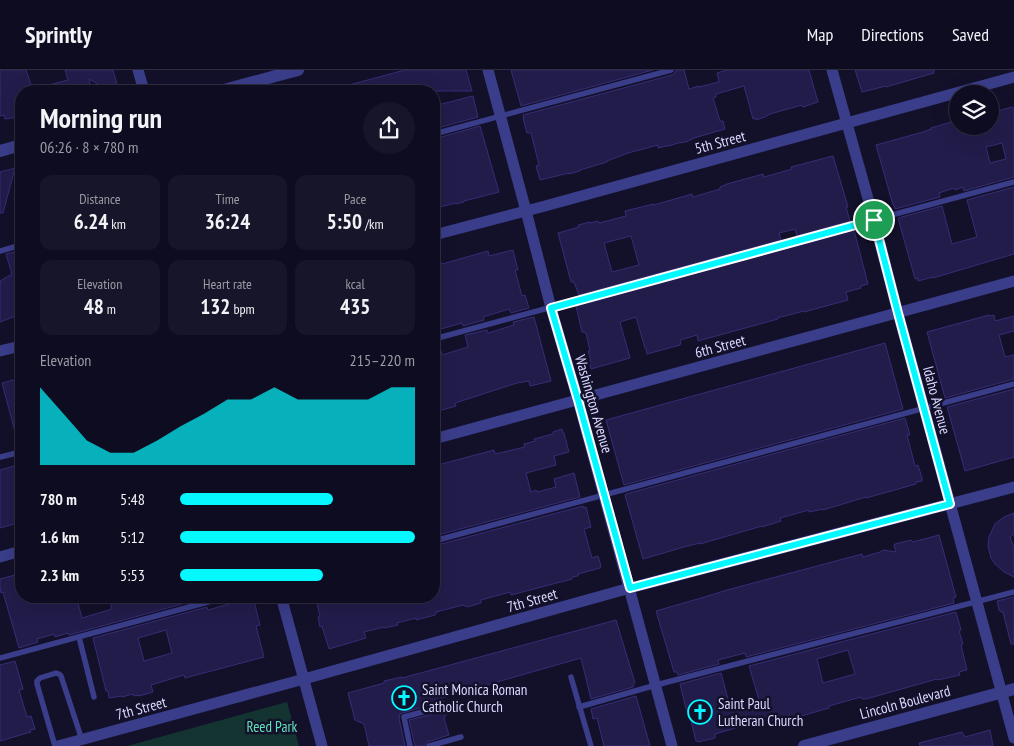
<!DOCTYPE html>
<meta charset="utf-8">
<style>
body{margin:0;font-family:"PT Sans Narrow",sans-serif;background:#171529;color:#f1f3f6;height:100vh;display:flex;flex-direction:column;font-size:19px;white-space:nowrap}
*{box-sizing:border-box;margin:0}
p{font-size:16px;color:#9b9ba5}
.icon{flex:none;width:28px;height:28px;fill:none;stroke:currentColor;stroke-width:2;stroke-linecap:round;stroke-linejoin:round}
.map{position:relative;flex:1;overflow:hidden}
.sheet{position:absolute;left:15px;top:15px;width:425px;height:518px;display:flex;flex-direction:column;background:#0e0c20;border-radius:20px;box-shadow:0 5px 20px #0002,0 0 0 1px #2e2c3e}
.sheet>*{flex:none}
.tools{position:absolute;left:949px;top:15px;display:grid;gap:10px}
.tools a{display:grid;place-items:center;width:50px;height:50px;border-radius:50%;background:#0e0c20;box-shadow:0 5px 20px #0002,0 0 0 1px #2e2c3e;font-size:25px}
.pin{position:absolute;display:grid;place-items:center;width:42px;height:42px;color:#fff;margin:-21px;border:2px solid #fff;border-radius:50%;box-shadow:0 1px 5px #0007}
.round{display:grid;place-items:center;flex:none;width:52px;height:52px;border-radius:26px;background:#171529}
.headline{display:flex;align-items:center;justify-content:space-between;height:85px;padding:0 25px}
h1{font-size:28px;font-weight:800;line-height:38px}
.metrics{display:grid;grid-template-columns:repeat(3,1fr);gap:8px;height:85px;padding:5px 25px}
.metrics div{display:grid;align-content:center;border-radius:12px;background:#171529;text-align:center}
.metrics b{font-size:21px;font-weight:800}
.metrics small{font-size:14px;font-weight:400}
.metrics p{font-size:14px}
.chart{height:140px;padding:10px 25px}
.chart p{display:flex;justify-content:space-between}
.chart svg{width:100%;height:90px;margin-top:5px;fill:#05f8ff;opacity:.7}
ul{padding:0 25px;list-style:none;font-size:16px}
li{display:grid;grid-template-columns:80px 60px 1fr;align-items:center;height:38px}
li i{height:12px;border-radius:6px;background:#05f8ff}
header{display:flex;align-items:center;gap:30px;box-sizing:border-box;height:70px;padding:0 25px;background:#0e0c20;border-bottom:1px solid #2e2c3e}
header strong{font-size:24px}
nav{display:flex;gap:28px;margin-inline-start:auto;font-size:18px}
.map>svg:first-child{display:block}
</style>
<header>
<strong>Sprintly</strong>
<nav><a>Map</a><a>Directions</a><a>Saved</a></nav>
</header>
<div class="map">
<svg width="1014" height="676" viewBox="0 0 1014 676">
<rect width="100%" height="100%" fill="#13102a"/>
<path fill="#133430" d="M287,632L299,676H127Z"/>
<g fill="#221c4b" stroke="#372d77" fill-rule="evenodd">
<path d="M0,0H26L33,21H21V46L19,47L5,49L4,45L0,46Z"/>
<path d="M65,0H113L117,14L110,16L108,20L89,9L92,21H37V18L68,10Z"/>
<path d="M405,0H466L472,21H334V19Z"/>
<path d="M511,0H653L521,36Z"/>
<path d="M676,0H684L689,19L699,16V17L719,12L717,3L727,0H809L818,32L803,37L802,35L770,44L765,47L756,50V48L753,49L744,16L716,24V27L713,28L720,51H723L725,59L694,68L686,72L678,73L669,76H666L658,78V75L628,83L607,91V92L580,100V101L569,104V103L540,110L536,96L539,95L531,63H527L523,48H524L523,45L672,5L675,3Z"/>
<path d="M855,0H934V3L886,17V16L862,22Z"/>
<path d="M473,26L478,47L434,59V36Z"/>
<path d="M1012,37L1013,38H1014V107L964,121L963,117L955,120L954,118L939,123L940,127L895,139L894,135H893L876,75L923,62L931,59V58L958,50V56H990V47L995,46L994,42ZM1002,73L1006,89L990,93L986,77Z"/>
<path d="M480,56L499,122L464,131V132L456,134V133L440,137L434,115V69Z"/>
<path d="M833,86L848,137H846L850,151L797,166L795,159L779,163L781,170L579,225L574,212H571L558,163L579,157L578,155L590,152V153L598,151L599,153L626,146L625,141L654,134V135L692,124L693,127L720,119V117L727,114L763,104L764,107L792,99L791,97ZM631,166L639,195L612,202L604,173Z"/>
<path d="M15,98L3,143H0V102Z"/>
<path d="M1014,117V184L933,208V207L918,211V208L915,209L898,148L942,136L952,174L977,167L967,130Z"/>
<path d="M854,160L868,214L860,216L861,218L846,222L848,230L804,242V241L777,248L778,249L698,271L697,265L680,270L681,274H680V275L647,284L646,278H645L636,247L620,252L630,288L591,299L589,291H591L588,281H590L586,263H585L584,262H582L576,236Z"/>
<path d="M513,180L518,200H515L522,226L525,225L529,238L511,243L509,239L483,247L484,250L463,256L462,253L434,261V195L442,193V194L488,181L489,186Z"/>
<path d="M15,182L16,186L21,184V244L0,252V211L12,204L6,184Z"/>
<path d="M989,245L990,246L994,245L995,251L1014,246V261L999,265L1005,287L1014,285V309L945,328L927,262Z"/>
<path d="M534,247L551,311L530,316L529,311L517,313L455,333L456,336L435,342L434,335V274L439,273L442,285L468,277L465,265L487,260L488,263L514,255L513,252Z"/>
<path d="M885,273L903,339L624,415L606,350Z"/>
<path d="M21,308V377H19L2,313Z"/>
<path d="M1014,319V387L965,401L947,337Z"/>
<path d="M905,348L910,365H907L915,396L918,395L922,408V411L916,412V414L866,428V427L823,440V439L809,442V440L780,448L781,451L762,457V456L700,474V473L684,477L643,489L625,425L626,424Z"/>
<path d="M562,359L563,363H564L569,382L554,386L556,395L526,403L531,422L536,420L537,422L556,417L554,409L574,403L580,427L434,466V396L494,380L495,384L525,377L524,374L535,371L534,369L553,364V362Z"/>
<path d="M21,394V452L0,458V400Z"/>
<path d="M583,436V438L586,437L591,457L584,459L592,488L598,486L601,496L600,498L578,504V506L572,507V509L511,525L510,522L481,530V533L467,537L466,536H464L463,535L436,542V544L435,545L416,550V548L397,553L398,555L384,558V557L364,562L366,568L329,579L322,556L320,557L318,547L320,546L315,526H434V476Z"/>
<path d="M1014,443V464L1010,467L1014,478V507L1004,502L995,494L991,488L988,476L989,467L995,454L1004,447Z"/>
<path d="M939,465L956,527L953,528L954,533L746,587L745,583L718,590L719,594L678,605L677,602H674L656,541L708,526L727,520L862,484L863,487L880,482L883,480L896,482L894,476L895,474L911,470L913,472Z"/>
<path d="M19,504H21V526H76L82,548L112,539L108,526H204V528L69,565L68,563L55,567L54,564L37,569L38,572L19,578L3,522L1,523L0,518V509Z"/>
<path d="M253,527L260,555L256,556L264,587L185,608L184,605L151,615L153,622L139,626V625L134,626L133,624L122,627V626L109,628L108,621H106L93,568L207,537L208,540ZM166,560L172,583L144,591L138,568Z"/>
<path d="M1014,527V574H1011L1003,542H1001L999,540L997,531Z"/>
<path d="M956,542L961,560L959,561L963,574L961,575L967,600L959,602L960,605L938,610L937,609L866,629H862L861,627L829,636V638L791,649L790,645L743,658V656L715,664V668L698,672L697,671H696L688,639H686L680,614L721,603L731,640L757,633L756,631L759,630L749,596ZM848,580L855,604L823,613L817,589Z"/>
<path d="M616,550L635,613H634L633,617L591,629L581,588L441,628L448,638L447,643L444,648L449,665L427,672L424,676H415L409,650L433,644L435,639L432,636L429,635L400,644L399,648L405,676H369L364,654L355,650L348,623L384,613V611L402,607V608Z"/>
<path d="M15,591L23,619L19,620L27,647L31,646L35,659L30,660L31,662L0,671V595Z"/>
<path d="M636,626L650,676H604L597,648L593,649L591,639Z"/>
<path d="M990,660L993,676H920L919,673L962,662L965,667Z"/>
</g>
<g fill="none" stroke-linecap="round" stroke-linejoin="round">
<g stroke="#3a3d89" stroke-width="5.5">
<path d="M434,64L671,0"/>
<path d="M0,181L21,175"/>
<path d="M434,269L1014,112"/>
<path d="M0,387L21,382"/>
<path d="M434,471L1014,314"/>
<path d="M79,567L94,627"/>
<path d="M0,588L230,526"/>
<path d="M571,607L591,676"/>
<path d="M579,637L656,615L1014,522"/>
<path d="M55,676L37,614V611L40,608L56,603L59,604L61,606L82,670"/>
<path d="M410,676L404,647L430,640"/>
<path d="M429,676L461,667"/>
</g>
<g stroke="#3a3d89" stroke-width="11">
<path d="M138,0L144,21"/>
<path d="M488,0L526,141L551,238L578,330L672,676"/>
<path d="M832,0L874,150L898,243L1014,668"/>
<path d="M434,165L545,136L1014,7"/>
<path d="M0,281L21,276"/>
<path d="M434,369L1014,211"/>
<path d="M0,487L21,481"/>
<path d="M281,526L322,676"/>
<path d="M58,676L304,609L630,518L1014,417"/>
</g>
<g stroke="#3a3d89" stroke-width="12">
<path d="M220,21L298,0"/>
<path d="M0,81L21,75"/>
<path d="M804,676L1014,619"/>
</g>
</g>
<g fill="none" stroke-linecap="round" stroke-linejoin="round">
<g stroke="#fff" stroke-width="10">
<path id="route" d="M874,150L898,243L950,434L630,518L578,330L551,238Z"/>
</g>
<use href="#route" stroke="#05f8ff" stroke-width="6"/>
</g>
<defs>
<g id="church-ring" transform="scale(1.25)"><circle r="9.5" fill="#13102a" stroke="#05f8ff" stroke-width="1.5"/><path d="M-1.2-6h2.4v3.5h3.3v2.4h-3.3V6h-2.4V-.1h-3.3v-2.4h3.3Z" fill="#05f8ff"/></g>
</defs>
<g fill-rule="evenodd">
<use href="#church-ring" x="404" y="628"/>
<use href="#church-ring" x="700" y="642"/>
</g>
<g text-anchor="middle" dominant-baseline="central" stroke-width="5" stroke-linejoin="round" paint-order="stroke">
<g font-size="15" fill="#dad9ff" stroke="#13102a">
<text transform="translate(720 72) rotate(-15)">5th Street</text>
<text transform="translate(720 276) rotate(-15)">6th Street</text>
<text transform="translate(937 330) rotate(75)">Idaho Avenue</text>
<text transform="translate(594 334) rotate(74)">Washington Avenue</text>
<text transform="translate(532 530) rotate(-16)">7th Street</text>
<text transform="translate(905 632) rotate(-15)">Lincoln Boulevard</text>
<text transform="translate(141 638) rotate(-15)">7th Street</text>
</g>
<g font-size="15" fill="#dad9ff" stroke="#13102a" text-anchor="start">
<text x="422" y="619">Saint Monica Roman<tspan x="422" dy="17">Catholic Church</tspan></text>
<text x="718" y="633">Saint Paul<tspan x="718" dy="17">Lutheran Church</tspan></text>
</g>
<g font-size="15" fill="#61e3b9" stroke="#13102a">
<text x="272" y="656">Reed Park</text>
</g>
</g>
</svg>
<div class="tools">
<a><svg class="icon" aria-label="layers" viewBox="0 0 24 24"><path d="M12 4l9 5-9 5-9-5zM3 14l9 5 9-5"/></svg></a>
</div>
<div class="pin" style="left:874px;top:150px;background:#1e9e55"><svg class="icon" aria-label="arrive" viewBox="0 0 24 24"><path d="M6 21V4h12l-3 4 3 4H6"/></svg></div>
<section class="sheet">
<div class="headline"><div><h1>Morning run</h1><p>06:26 · 8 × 780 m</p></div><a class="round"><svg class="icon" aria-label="share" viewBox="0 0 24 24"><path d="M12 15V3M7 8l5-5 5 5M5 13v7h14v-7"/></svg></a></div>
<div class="metrics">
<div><p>Distance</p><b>6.24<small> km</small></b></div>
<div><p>Time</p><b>36:24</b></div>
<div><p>Pace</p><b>5:50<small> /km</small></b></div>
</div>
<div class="metrics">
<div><p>Elevation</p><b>48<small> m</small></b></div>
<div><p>Heart rate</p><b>132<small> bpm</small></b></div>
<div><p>kcal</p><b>435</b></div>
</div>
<div class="chart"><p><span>Elevation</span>215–220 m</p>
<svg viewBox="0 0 160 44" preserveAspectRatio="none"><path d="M0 44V6L10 19L20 32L30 38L40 38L50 32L60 25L70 19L80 12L90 12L100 6L110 12L120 12L130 12L140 12L150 6L160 6V44z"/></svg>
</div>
<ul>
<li><b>780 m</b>5:48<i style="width:65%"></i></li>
<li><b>1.6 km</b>5:12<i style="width:100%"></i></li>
<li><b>2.3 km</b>5:53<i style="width:61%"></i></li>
</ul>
</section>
</div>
